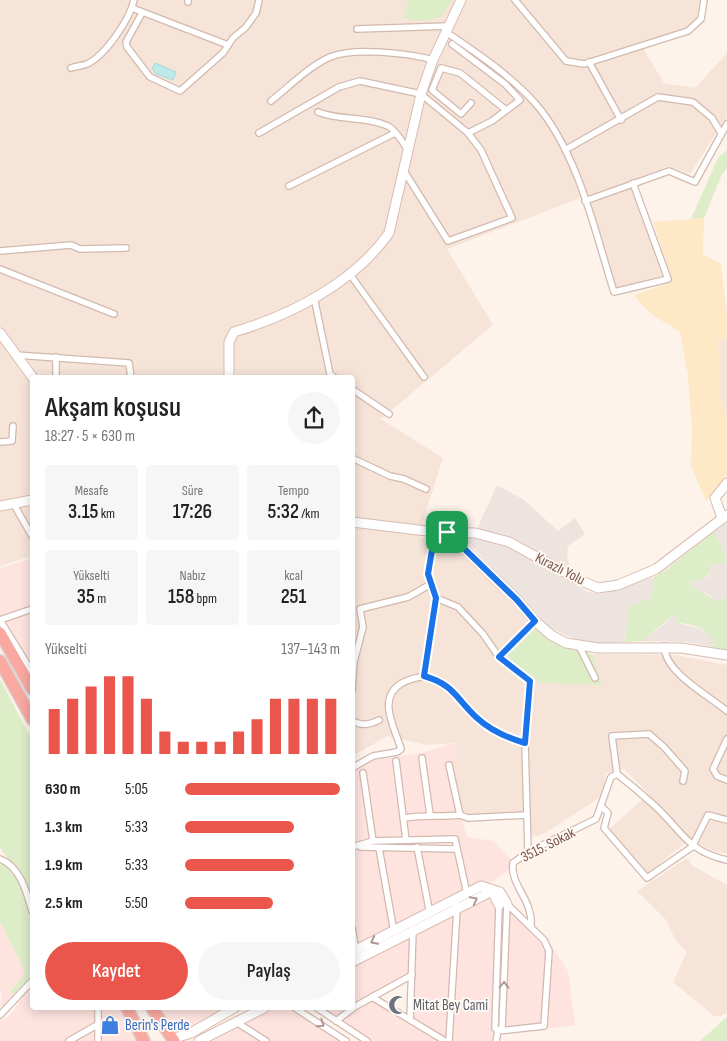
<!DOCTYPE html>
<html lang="tr">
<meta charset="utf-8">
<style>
body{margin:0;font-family:"Sofia Sans Condensed",sans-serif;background:#f6f6f6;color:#222;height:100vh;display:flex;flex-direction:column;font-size:19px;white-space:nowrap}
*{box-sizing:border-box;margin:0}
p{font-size:16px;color:#767676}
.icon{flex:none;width:28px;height:28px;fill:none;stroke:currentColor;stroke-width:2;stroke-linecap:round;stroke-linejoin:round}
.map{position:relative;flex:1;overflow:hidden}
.drawer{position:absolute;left:30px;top:375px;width:325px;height:635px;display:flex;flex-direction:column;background:#fff;border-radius:5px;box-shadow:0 2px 12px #0003}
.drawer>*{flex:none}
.pin{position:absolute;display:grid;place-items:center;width:42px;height:42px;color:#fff;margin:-21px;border-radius:10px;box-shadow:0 2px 8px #0006}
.round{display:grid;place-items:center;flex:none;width:52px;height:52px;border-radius:26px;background:#f6f6f6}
.headline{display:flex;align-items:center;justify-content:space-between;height:85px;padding:0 15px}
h1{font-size:28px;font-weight:600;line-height:38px}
.figures{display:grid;grid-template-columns:repeat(3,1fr);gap:8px;height:85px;padding:5px 15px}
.figures div{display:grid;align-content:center;border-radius:5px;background:#f6f6f6;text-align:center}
.figures b{font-size:21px;font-weight:600}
.figures small{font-size:14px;font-weight:400}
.figures p{font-size:14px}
.chart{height:140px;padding:10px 15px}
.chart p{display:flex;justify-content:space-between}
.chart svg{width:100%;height:90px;margin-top:5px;stroke:#eb564c;stroke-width:6}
.primary-button{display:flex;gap:10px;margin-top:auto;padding:10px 15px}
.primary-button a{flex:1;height:58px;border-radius:30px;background:#eb564c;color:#fff;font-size:20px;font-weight:600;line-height:58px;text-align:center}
.primary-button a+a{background:#f6f6f6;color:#222}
ul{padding:0 15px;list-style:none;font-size:16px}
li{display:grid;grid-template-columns:80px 60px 1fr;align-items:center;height:38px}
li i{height:12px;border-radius:6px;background:#eb564c}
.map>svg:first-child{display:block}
</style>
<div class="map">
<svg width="727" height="1041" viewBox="0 0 727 1041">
<rect width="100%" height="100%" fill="#fdf3eb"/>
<g fill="#f6e4d9">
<path d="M0,0H700L696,22L644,50L664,83L695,88L727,53V117L690,174L669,166L630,181L663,276L617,289L586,196L447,249L493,325L381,419L443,458L421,527L420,537L452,546L488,578L534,628L507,656L601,685L592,654L676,655L727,665V854L711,850L690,839L647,874L608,830L649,794L624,769L606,773L602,796L545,833L536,836L531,835L529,814L460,815L449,765L457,752L455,743L426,745L387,736L353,756L352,378H32V556L0,566Z"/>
<path d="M718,339L727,341V416L720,396Z"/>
<path d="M687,858L693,866L727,885V1013L720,1016H714L673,982L687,952L676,941L666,920L637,891Z"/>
</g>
<g fill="#fee3df" fill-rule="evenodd">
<path d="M32,558V672L0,620V568Z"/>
<path d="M455,743L457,752L449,765L460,815L405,818L406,840L373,841L357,846L456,849L454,839L408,838L407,820L461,818L467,837L493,841L512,861L509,870L485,887L353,952V773L370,761L425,752Z"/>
<path d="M492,891L499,905L495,1028H502L507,904L531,926L549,950L552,947L568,971L575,1025L544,1029V1027L498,1031L496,1041H367L317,1008H352L353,962ZM412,976L410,1020L372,997Z"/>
<path d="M0,922L27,973L10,990L14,994L2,1008L0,1005L2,994L0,989Z"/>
<path d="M32,984V1008H95L93,1041H0V1021L10,1015Z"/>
<path d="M101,1008H122L139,1041H98Z"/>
<path d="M160,1008H234L180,1037Z"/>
<path d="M264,1008H295L346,1041H209L208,1037Z"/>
</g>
<g fill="#ede4e0">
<path d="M497,485L524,500L558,531L575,518L585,534L568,546L567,556L572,573L507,536L477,529Z"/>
<path d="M727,523V560L715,531Z"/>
<path d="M459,535L490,539L502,543L588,592L601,594L654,577L653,591L649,599L629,606L625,642L594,645L574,639L546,626L472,546Z"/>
<path d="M727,561V597L717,602L708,594L696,590L690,584L693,580L707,577L711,573L708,566Z"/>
<path d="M673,615L677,617V623L698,628L710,635L714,640L712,647L687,642L643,641L662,626Z"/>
</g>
<g fill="#ddedc8">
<path d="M409,0H452L442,17L421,21L403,18Z"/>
<path d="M727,150V168L722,174L704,218L691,219L718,158Z"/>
<path d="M715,531L727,561L708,566L711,573L700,580H693L690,584C698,592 709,594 717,602L727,597V650L712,647L713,640C705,628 691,623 676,623L677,617L673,615L643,641L625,642L629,606L649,599L653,591L654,577L664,571Z"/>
<path d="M534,628C551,644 569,650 592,654L602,685L540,683L506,656Z"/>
<path d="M0,679L32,740V903L23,879L0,848Z"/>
<path d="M0,862C36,887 32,936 32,975L14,994L10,991L26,973L0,922Z"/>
<path d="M727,1017V1041H700Z"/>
</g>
<path fill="#fee8c5" d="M704,218L703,254L721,264L727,315V341L718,339L720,396L727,416V475L706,501L691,466L692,429L688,375L680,332C663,321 646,313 634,295L673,282L653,222Z"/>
<path fill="#bde9e8" stroke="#a3dbdb" d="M155,63L176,72L173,80L156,74L152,68Z"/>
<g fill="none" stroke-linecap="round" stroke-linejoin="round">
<g stroke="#d2b9af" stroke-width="8">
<g id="street">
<path d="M515,0L566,61L584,64L688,31L701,19L704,0"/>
<path d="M188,2V0"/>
<path d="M132,8L228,45"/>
<path d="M142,13L126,42L127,47L150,77L180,91L223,53L233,38L246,27L256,13L259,0"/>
<path d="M357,29L449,26"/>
<path d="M446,32C478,54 510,75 535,103C578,152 595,232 614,292L668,279L633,183"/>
<path d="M452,44L505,84L520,100L492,121L468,133"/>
<path d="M589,62L621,120"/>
<path d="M71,68C76,66 82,66 87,64C105,56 130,19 134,0"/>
<path d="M271,101C290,86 308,67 330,57C353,47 409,53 433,60"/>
<path d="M471,103L461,114L432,90L441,68L460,73L506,110"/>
<path d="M318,112C340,121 366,116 388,126C396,130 403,143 408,150"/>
<path d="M259,133L339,87L360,81L421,94L468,133L481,150L512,218L448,241L404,171"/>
<path d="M565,150L658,97L693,102L712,118L721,133"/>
<path d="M289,186L395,133"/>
<path d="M585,201L669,171L695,182L727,124"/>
<path d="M0,251L71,245L80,249L126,248"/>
<path d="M0,269L114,314"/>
<path d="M349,273L424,377"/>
<path d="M314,297L330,374L335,378"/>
<path d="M16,355L129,363L131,378"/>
<path d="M56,378V357"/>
<path d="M352,389L389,414"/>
<path d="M0,442L12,441L13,426"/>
<path d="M352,458L390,476L404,479L426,489"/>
<path d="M13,503L32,536"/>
<path d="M435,532L428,574L436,598L458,607L483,634L499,657L530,681L525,743L528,852"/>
<path d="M0,620L32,672"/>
<path d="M0,620L32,609"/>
<path d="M579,646L595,678"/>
<path d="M664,646C665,673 708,695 727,711"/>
<path d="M499,657L535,621"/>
<path d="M424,676L436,598"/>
<path d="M352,691L354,662L363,627L360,609L408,597L431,584"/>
<path d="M352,721C363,726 369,725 379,720"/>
<path d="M727,739L713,769L717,776L727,780"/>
<path d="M422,758L430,815"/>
<path d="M396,761L406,840"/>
<path d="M449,765L460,815"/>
<path d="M352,768L373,756L397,752L401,749C395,728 376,698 402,683C440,663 453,696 477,718C490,730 508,738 525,743"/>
<path d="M363,773L373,841"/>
<path d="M683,781L685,771L664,747L649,734L612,736L617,774C630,784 643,795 655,806C682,831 688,852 727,860"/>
<path d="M601,806L608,813L604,828L647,878L692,847L708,815L727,820"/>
<path d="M460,815L468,818L526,815"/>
<path d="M404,818C424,815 440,817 460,815"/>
<path d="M352,847L373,841L455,839L467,894"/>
<path d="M361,847L456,849"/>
<path d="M417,847L430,914"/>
<path d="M379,848L394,932"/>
<path d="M0,859C20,866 27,893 32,911"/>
<path d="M531,926C533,899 510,886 513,863L528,852L596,819L611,777L617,774"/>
<path d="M352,928L356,951"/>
<path d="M372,997L445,1041"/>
<path d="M98,1008V1041"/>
<path d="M295,1008L346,1041"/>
<path d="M317,1008L367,1041"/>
<path d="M0,1015L32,981"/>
<path d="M410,1020L413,930"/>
<path d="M336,1021L356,1006L412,975"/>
<path d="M236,1022L266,1041"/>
<path d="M498,1031L544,1026L549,951L544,940L507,904"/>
<path d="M498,1031L495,1028L499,905L501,904"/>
<path d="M69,1041L97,1025"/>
<path d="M449,1041L457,909L454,900"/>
<path d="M496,1041L498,1031L502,1028L507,904"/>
</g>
</g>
<g stroke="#d9bcb1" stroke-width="11">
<g id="secondary">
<path d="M0,333L33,378"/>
<path d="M229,378V342L234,332C291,315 354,283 389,233L421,94L432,62L461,0"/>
<path d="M0,506L32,500"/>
<path d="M722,518L715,498L727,483"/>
<path d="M352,522L435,532L475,533L509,542L575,578L598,588L618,585L656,569L727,515"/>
<path d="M447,532L517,600L535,621L551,635L566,643L598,648H681L727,655"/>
<path d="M352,952L481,886L500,892L507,904"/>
<path d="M352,962L492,891L499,905"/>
<path d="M172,1039L191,1033L234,1008"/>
<path d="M199,1041L264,1008"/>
</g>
</g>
<g stroke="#dacfcd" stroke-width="14">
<g id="highway">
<path d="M0,633L32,689"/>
<path d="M0,661L32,719"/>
<path d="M127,1008L144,1041"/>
<path d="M152,1008L174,1041"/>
</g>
</g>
<use href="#street" stroke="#fff" stroke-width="5.5"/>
<use href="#secondary" stroke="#fff" stroke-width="9"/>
<use href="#highway" stroke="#f9a9a0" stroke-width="11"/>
</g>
<defs><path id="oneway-chevron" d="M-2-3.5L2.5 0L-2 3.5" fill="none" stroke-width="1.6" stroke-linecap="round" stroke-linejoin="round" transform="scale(1.25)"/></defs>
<g stroke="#b09993">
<use href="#oneway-chevron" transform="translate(474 900) rotate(-27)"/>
<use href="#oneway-chevron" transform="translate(374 941) rotate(153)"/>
<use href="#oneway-chevron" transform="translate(504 985) rotate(-88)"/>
<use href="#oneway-chevron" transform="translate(321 1024) rotate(34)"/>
</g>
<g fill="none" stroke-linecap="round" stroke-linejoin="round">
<g stroke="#fff" stroke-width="10">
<path id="route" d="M435,532H447L517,600L535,621L499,657L530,681L525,743C508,738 490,730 477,718C456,699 455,685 424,676L436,598L428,574Z"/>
</g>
<use href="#route" stroke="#1a73e8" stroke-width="6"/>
</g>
<defs>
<g id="mosque-bare" transform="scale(1.5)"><path d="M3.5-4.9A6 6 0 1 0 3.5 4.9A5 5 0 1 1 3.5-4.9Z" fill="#6b7280" stroke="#fff8f2" stroke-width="2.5" paint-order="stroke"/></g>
<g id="shop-bare" transform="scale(1.5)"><path d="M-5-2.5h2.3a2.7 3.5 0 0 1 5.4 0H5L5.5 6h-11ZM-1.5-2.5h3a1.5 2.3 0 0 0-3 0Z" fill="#3f7fe0" stroke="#fff8f2" stroke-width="2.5" paint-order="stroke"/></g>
</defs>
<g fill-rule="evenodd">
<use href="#mosque-bare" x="398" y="1005"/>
<use href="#shop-bare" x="110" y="1025"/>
</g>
<g text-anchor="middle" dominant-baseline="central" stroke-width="4" stroke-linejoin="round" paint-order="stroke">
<g font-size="15" fill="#7b554b" stroke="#fff8f2">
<text transform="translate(560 569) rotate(27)">Kırazlı Yolu</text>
<text transform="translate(548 845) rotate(-27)">3515. Sokak</text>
</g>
<g font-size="15" fill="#5b616d" stroke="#fff8f2" text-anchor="start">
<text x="413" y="1005">Mitat Bey Cami</text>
</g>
<g font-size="15" fill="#366cbe" stroke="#fff8f2" text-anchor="start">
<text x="125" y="1025">Berin's Perde</text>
</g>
</g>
</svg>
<div class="pin" style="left:447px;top:532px;background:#1e9e55"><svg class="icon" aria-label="arrive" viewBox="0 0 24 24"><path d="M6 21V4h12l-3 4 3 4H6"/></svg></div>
<section class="drawer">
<div class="headline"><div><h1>Akşam koşusu</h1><p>18:27 · 5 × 630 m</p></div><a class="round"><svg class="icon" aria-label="share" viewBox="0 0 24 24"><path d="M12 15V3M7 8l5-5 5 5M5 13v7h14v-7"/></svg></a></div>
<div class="figures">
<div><p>Mesafe</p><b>3.15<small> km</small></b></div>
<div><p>Süre</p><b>17:26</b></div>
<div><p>Tempo</p><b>5:32<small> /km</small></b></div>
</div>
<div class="figures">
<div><p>Yükselti</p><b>35<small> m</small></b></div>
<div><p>Nabız</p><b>158<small> bpm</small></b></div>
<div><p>kcal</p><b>251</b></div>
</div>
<div class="chart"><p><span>Yükselti</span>137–143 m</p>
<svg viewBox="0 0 160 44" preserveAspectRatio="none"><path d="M5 44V22M15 44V17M25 44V11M35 44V6M45 44V6M55 44V17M65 44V33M75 44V38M85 44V38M95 44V38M105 44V33M115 44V27M125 44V17M135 44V17M145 44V17M155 44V17"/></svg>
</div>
<ul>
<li><b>630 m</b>5:05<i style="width:100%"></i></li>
<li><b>1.3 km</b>5:33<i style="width:70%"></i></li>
<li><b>1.9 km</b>5:33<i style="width:70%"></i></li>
<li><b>2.5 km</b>5:50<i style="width:57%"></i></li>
</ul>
<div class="primary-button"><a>Kaydet</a><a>Paylaş</a></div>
</section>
</div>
